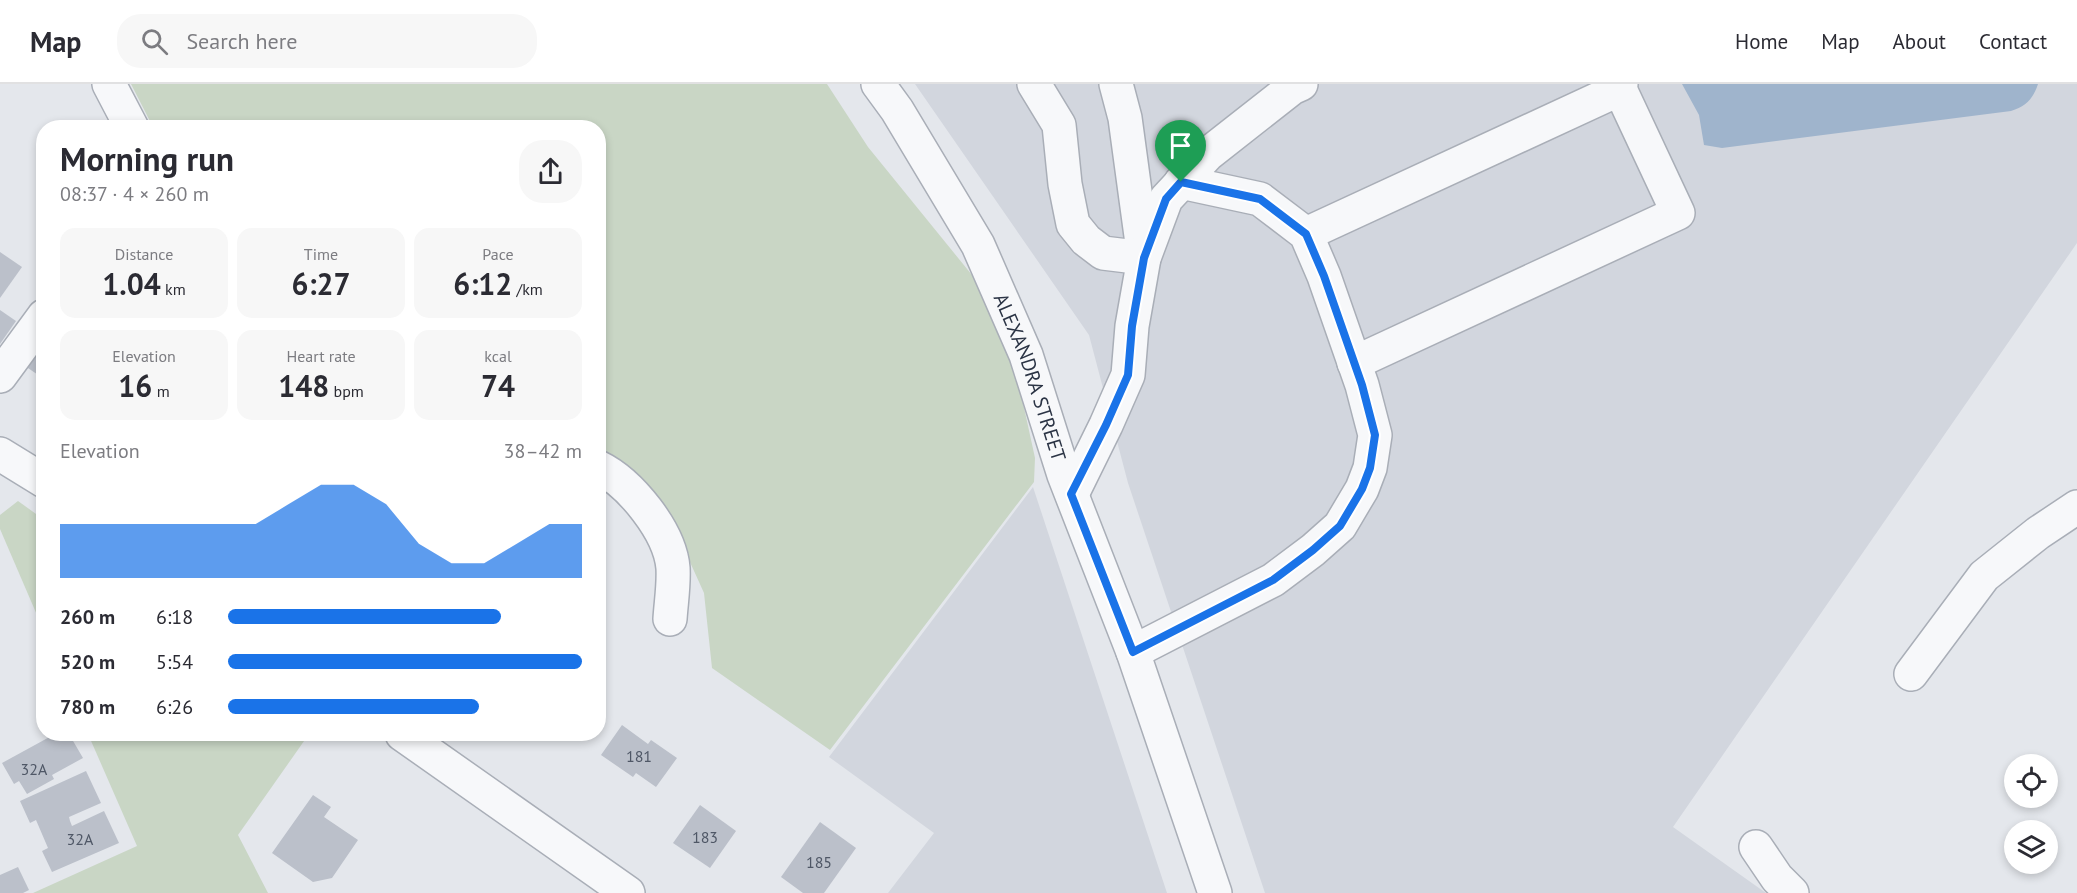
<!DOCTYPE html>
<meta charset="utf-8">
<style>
body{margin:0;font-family:"PT Sans",sans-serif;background:#f7f7f7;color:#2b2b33;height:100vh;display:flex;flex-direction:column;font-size:22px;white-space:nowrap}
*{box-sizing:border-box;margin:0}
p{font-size:20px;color:#7c7c81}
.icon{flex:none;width:33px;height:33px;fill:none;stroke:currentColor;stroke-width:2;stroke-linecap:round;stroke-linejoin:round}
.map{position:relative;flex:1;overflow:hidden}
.sheet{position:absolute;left:36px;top:36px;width:570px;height:621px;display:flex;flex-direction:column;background:#fff;border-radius:24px;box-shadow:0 3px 9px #0003}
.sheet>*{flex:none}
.buttons{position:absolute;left:2004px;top:670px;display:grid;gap:12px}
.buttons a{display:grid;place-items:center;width:54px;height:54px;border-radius:50%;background:#fff;box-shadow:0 3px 9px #0003;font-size:30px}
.pin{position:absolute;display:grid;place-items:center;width:51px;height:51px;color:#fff;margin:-62px -26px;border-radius:50% 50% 50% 0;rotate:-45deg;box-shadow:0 0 6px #0007}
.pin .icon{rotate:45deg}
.round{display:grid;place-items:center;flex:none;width:63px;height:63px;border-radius:24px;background:#f7f7f7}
.head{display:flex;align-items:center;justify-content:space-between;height:102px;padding:0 24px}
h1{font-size:33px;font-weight:700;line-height:45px}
.metrics{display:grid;grid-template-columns:repeat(3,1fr);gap:9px;height:102px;padding:6px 24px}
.metrics div{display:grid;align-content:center;border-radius:15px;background:#f7f7f7;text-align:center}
.metrics b{font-size:30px;font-weight:700}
.metrics small{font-size:16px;font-weight:400}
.metrics p{font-size:16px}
.chart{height:168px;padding:12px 24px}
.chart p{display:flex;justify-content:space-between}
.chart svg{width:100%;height:108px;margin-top:6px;fill:#1a73e8;opacity:.7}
ul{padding:0 24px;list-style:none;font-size:20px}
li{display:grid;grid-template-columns:96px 72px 1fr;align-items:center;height:45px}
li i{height:15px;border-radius:8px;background:#1a73e8}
header{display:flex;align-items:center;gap:36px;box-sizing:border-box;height:84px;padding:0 30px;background:#fff;border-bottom:2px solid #e1e1e2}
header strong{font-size:28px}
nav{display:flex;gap:33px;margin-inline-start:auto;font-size:21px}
.search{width:420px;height:54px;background:#f7f7f7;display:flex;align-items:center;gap:15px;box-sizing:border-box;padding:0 21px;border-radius:24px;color:#7c7c81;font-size:22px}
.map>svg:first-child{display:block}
</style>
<header>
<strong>Map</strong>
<div class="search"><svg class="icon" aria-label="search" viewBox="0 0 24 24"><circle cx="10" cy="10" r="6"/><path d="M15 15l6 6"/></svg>Search here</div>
<nav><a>Home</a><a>Map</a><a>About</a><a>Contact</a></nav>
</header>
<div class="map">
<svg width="2077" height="809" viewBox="0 0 2077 809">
<rect width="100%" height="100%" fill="#e4e7ec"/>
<g fill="#d2d6de">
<path d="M915,0H2077V159L1673,743L1766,809H1265L1128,399L1089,251Z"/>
<path d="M1033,403L1167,809H888L934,749L829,673Z"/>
</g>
<g fill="#c9d6c5">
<path d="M131,0H827L868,63L976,196L1018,296L1035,374L1034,398L830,666L712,584L704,509L680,456L599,376L598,44L153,43Z"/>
<path d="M18,417L43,435V545L0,445V431Z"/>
<path d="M88,650H309L238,751L268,809H33L137,762Z"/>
</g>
<path fill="#9fb4cc" d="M1682,0H2038C2033,15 2026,22 2011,27L1722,64L1704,61L1699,31Z"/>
<g fill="#bbc0ca">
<path d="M0,168L22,183L0,214Z"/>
<path d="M0,226L16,237L0,260Z"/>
<path d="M44,255V295L25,282Z"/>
<path d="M622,641L648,660L651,656L677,674L656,703L636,689L633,693L601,671Z"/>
<path d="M55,650H69L83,674L52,691L54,695L27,710L19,697L14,700L2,679Z"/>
<path d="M86,687L101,719L69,733L70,737L72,742L104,727L119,759L52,788L42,767L48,764L36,736L30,739L20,717Z"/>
<path d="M313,711L331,723L324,733L358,756L332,794L313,798L272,769Z"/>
<path d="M700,721L736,747L710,784L673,759Z"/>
<path d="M820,738L856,764L824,809H803L781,793Z"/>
<path d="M18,783L29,806L23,809H0V791Z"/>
</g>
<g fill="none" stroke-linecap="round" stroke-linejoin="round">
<g stroke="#a9aeb7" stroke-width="36">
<g id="minor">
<path d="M109,0L132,44"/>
<path id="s1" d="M878,0L897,26L978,161L1026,271L1064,391L1133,568L1215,809"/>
<path d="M1034,0L1059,41L1065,100L1073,140L1086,156L1103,169L1144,174L1125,34L1116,0"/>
<path d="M1306,150L1620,5L1621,0"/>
<path d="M1354,279L1678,129L1620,5"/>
<path d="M0,292L44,232"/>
<path d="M0,370L44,397"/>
<path d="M598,383C631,399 670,448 673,484C674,501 671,519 670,535"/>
<path d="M1072,410L1106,341L1128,291L1132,242L1144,174L1166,115L1208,70L1292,4L1301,0"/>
<path d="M1133,568L1273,496L1313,466L1340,442L1362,405L1370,384L1375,351L1362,301L1324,192L1306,150L1260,115L1181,98"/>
<path d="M1911,590L1984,492L2038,449L2077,423"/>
<path d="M402,650L628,809"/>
<path d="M1756,763L1777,794L1792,809"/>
</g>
</g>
<use href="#minor" stroke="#f7f8fa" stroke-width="33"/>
</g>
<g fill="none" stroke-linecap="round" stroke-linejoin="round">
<g stroke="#fff" stroke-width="12">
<path id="route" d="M1181,98L1260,115L1306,150L1324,192L1362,301L1375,351L1370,384L1362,405L1340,442L1313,466L1273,496L1133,568L1071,410L1106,341L1128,291L1132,242L1144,174L1166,115Z"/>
</g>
<use href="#route" stroke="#1a73e8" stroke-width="8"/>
</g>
<g text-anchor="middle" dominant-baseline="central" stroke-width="5" stroke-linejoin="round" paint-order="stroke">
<g font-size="16" fill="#4f5766">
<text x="639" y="672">181</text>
<text x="34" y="685">32A</text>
<text x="705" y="753">183</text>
<text x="80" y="755">32A</text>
<text x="819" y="778">185</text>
</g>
<g font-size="20" fill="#2b3445" stroke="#f4f6f9">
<text stroke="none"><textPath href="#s1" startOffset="332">ALEXANDRA STREET</textPath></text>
</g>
</g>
</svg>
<div class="buttons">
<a><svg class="icon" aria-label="locate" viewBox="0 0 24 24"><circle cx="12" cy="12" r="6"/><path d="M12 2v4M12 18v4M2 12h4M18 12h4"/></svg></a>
<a><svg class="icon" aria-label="layers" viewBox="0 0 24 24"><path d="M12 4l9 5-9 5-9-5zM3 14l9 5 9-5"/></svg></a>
</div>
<div class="pin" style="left:1181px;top:98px;background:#1e9e55"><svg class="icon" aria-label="arrive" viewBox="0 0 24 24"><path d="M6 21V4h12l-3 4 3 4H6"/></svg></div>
<section class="sheet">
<div class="head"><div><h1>Morning run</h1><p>08:37 · 4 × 260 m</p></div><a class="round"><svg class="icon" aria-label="share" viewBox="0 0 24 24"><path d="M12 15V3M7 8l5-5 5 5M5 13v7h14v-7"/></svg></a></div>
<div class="metrics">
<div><p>Distance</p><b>1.04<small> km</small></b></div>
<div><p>Time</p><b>6:27</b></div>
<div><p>Pace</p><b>6:12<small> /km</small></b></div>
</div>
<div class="metrics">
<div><p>Elevation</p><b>16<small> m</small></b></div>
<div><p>Heart rate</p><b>148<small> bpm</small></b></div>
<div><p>kcal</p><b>74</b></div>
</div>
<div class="chart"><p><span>Elevation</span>38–42 m</p>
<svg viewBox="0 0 160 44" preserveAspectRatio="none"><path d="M0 44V22L10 22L20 22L30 22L40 22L50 22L60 22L70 14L80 6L90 6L100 14L110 30L120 38L130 38L140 30L150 22L160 22V44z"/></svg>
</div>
<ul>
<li><b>260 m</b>6:18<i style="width:77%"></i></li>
<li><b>520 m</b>5:54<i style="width:100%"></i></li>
<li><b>780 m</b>6:26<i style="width:71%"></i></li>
</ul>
</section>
</div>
